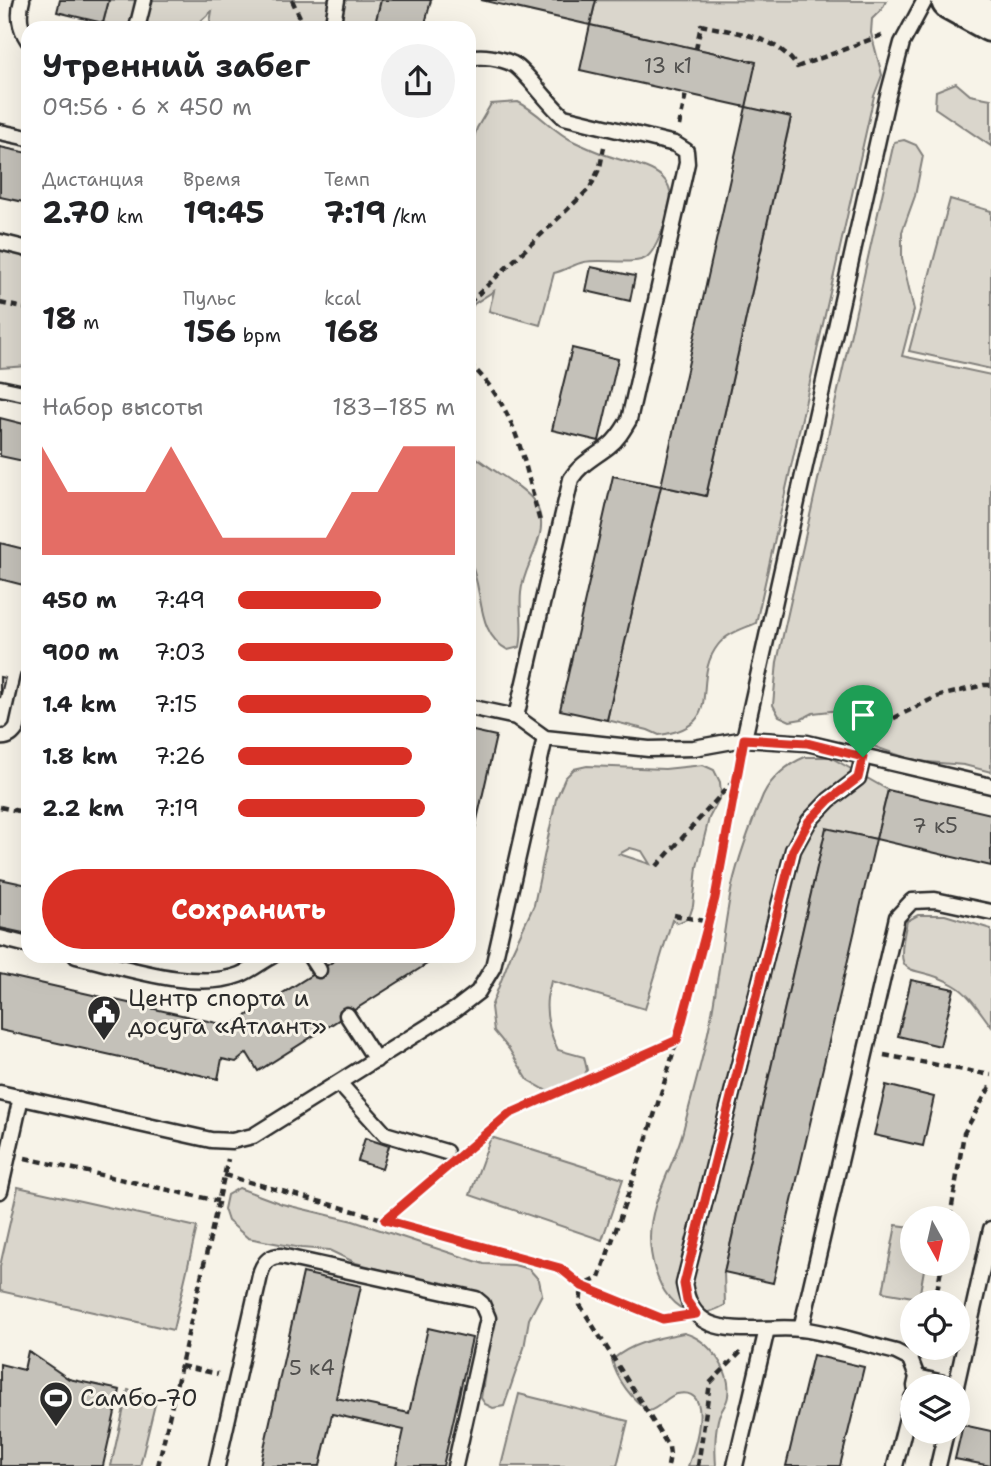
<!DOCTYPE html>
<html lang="ru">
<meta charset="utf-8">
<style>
body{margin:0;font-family:"Shantell Sans",sans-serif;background:#f2f2f2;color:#202124;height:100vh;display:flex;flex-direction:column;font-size:26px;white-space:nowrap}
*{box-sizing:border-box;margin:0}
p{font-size:23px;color:#757577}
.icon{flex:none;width:38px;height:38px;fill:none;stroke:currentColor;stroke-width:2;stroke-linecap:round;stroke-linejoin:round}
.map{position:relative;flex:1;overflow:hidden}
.panel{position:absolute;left:21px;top:21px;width:455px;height:942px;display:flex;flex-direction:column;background:#fff;border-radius:21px;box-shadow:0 7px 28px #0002}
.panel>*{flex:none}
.needle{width:46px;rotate:172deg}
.fabs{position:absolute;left:900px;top:1206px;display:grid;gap:14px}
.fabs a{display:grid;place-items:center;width:70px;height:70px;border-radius:50%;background:#fff;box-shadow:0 7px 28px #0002;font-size:35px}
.pin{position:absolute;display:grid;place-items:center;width:60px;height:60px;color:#fff;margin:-72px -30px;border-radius:50% 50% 50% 0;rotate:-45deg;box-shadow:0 0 7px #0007}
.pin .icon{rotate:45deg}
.round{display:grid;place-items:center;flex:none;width:74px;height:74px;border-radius:37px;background:#f2f2f2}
.headline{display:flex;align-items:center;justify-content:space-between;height:119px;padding:0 21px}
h1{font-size:32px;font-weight:700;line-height:52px}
.stats{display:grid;grid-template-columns:repeat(3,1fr);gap:10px;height:119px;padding:7px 21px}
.stats div{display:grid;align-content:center}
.stats b{font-size:30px;font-weight:700}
.stats small{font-size:19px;font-weight:400}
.stats p{font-size:19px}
.chart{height:196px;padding:14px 21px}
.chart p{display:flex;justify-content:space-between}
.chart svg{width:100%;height:126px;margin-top:7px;fill:#d93025;opacity:.7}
.primary-button{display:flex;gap:14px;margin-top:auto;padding:14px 21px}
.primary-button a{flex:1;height:80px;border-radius:42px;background:#d93025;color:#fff;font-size:28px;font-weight:700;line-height:80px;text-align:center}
ul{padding:0 21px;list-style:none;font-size:23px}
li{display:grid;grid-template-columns:112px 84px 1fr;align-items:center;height:52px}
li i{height:18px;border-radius:9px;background:#d93025}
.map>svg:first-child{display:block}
</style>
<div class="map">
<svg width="991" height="1466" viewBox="0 0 991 1466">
<rect width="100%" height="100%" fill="#f7f3e8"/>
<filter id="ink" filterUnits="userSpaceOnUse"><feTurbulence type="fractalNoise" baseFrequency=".0143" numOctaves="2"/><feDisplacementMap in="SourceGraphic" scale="14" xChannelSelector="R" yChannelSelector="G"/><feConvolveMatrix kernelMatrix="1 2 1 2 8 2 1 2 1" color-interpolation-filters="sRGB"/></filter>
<g filter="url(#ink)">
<g fill="#dad6cc" stroke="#82807c" stroke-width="2" fill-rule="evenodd">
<path d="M109,0H381L374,28H209L212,11L193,28H131L103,23Z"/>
<path d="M596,0L886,1L882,9L872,19L871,33L882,75L874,96L756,623C743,629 727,633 718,645C689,682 728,726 659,735L648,730L607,720L661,486L706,496L791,118L746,107L755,62L590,25Z"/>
<path d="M956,83L970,95L991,99V146L935,108L936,91Z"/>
<path d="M518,102C539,112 553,132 575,142C588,148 601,154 615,158C648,168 683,173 667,218C662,230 657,248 647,257C636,266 601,258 584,262C574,264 564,271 554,273L540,325L489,311L494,291L474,304L469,312V152L477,128L491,104Z"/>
<path d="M904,140L916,145L923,156L915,196L902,232V258L914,310L902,356L991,375V772L964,765L915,761L870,745L850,716L840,710L813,713L802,719L790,721L779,716L773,705L777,662L894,142Z"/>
<path d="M950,199L991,211V369L909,351Z"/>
<path d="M0,250L28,257V366L0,368Z"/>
<path d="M469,451C485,468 520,483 533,500C556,531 523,562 521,593C519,611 524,628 520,647L508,650C474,632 485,589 469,559Z"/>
<path d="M805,757H830L888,790L876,839L826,829L724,1272L725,1305C676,1334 650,1279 650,1237C650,1201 674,1166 683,1131C692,1095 703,1059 710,1023C719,978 723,931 732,886C739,856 751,824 763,795C771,778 788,764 805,757Z"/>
<path d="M703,765L714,770L720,782L721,795L709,818L697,867L693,906L689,918L678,923L672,920L645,1009L551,981C550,987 548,992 547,998C545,1016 550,1034 558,1050L584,1057L587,1070L581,1081L560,1094L549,1092L528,1080L509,1049L494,1031L491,1007L512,952L534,905L556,799L565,778L574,769L587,766L665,769ZM630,848L642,851L650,864L619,854Z"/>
<path d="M918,915H945L991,929V1026C980,1012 970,994 954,985C914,960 891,988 907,921Z"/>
<path d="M491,1137L623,1179L602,1240L470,1195Z"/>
<path d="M18,1187L197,1227L173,1330L0,1291V1266Z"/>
<path d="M239,1188L282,1204L353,1221L484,1264L514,1265L529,1269L539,1280L542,1294L529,1319L524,1348L504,1406L493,1408L485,1404L481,1398L492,1329L493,1314L423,1281L356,1263L329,1250L301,1248L248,1238L228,1221L224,1209L227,1195Z"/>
<path d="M896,1225L912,1227V1264H925L919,1298L883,1292Z"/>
<path d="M684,1333C708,1339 732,1370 728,1396C727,1404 722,1409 719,1416C715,1430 715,1452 716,1466H688C694,1450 716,1385 677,1394C667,1396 660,1408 649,1411C632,1400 617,1380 612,1360C633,1342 658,1338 684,1333Z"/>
<path d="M128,1390L157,1396L140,1466H111Z"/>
<path d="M519,1394L628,1421L617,1466H501Z"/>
</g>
<g fill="#c4c1b9" stroke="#2b2b2b" stroke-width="2">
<path d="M60,0H109L103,23L57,12Z"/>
<path d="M381,0H431L424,28H374Z"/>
<path d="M481,0H596L590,25Z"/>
<path d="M590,25L756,62L746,107L580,70Z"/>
<path d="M746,107L791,117L706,496L661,486Z"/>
<path d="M0,147L28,153V203L0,197Z"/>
<path d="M591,267L635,276L630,301L586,291Z"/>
<path d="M572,348L618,359L599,441L552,430Z"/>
<path d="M0,418L28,425V462L0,456Z"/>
<path d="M613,476L661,486L607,720L560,710Z"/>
<path d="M0,543L28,550L27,586L0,579Z"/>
<path d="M0,677L5,678L0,698Z"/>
<path d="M469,730L496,736L469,855Z"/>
<path d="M888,790L991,814V866L876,839Z"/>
<path d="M826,828L876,839L773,1283L724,1272Z"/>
<path d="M0,879L28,885V934L0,928Z"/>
<path d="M342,956H422L427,964L258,1071L247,1053L236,1062L222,1059L218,1079L0,1030V974L230,1026Z"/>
<path d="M911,980L954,989L940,1046L898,1036Z"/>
<path d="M886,1085L934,1097L923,1146L874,1135Z"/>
<path d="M365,1138L389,1146L382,1169L358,1161Z"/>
<path d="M303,1273L361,1286L336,1398L409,1413L428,1328L472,1338L443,1466H396L404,1430L332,1414L320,1466H260Z"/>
<path d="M28,1351L69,1379L120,1390L103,1466H0V1364L24,1370Z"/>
<path d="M813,1355L864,1367L840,1466H786Z"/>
<path d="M963,1425L991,1431V1466L955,1459Z"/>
</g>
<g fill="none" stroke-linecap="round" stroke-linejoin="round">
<g stroke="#2b2b2b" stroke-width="19">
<g id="lane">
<path d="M22,0C18,15 19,27 28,40"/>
<path d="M137,28L144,0"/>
<path d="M332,28L337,0"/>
<path d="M469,58C482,55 501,58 513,64C524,69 550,106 564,117L675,144L686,151L687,163L629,420C623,430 618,439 609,446C595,457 580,464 571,479L516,717"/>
<path d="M0,132L28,138"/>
<path d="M0,242L28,249"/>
<path d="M0,388L28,394"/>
<path d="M469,707L516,717L545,738L649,749L694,748L744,739L887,99L902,43L925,0"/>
<path d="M0,737C8,738 13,734 17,727L28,678"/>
<path d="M744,739L807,743L991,786"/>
<path d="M863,757L858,778L829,800L809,821L793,850L684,1284C687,1300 692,1315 709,1323C733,1334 774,1326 801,1329C832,1333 865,1344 896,1352L910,1359L917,1377L915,1386"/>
<path d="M0,938L28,945"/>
<path d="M76,956C121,966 195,992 239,975C250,971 261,962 272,956"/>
<path d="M310,956L319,970"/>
<path d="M347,1015L376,1060"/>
<path d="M339,1083L385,1134L446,1152"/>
<path d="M0,1093L211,1140L232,1141L253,1136L456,1009L478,992L493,967L545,738"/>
<path d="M0,1191L21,1097"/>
<path d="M801,1329L897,917L912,901L935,900L991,912"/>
<path d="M917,1377L956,1386"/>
<path d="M956,1386L991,1229"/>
<path d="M217,1466L261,1271C265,1261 270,1256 281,1256L476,1299L482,1304L488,1318L455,1466"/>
<path d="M735,1466L767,1329"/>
<path d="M895,1466L912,1398"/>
<path d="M938,1466L946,1432"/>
</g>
</g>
<g stroke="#2b2b2b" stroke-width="44">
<path id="secondary" d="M951,0L991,22"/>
</g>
<g stroke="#2b2b2b" stroke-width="4.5" stroke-dasharray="7 5" stroke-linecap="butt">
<path d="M292,0L305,28"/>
<path d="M696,49L701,25C735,33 777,35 797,67L885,34"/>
<path d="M679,126L686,93"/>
<path d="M0,303L28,309"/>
<path d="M469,303L590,188L600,167L604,147"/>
<path d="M469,363C518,410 523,459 540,522"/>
<path d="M867,739L870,730L936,697L984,685H991"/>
<path d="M0,807L28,813"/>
<path d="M657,866L736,778"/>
<path d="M674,915L709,922"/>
<path d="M884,1055L991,1075"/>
<path d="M463,1153L509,1114L677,1040"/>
<path d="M25,1158L218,1201"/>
<path d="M224,1175L560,1268L582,1286L599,1278C643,1154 684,1029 714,901C725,854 731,806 740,759"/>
<path d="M950,1218L964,1133L991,1085"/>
<path d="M386,1219L443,1170"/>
<path d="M935,1302L942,1264"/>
<path d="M181,1366L218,1374"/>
<path d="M158,1466L228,1159"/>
<path d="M668,1466L670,1455L669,1447L580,1305L582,1286L663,1319L678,1317"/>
<path d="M698,1466L710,1383L741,1352"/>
</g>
<use href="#lane" stroke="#f7f3e8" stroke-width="14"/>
<use href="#secondary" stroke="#f7f3e8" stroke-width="38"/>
</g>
</g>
<g fill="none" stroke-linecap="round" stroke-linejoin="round" filter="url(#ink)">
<g stroke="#fff" stroke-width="14">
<path id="route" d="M744,739L807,743L863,757L858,778L829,800L809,821L793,850L684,1284L687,1301L696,1314L663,1319L582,1286L560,1268L385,1220L509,1114L677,1040L715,898Z"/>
</g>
<use href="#route" stroke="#d93025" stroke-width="9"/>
</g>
<defs>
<g id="civic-pin" transform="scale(1.75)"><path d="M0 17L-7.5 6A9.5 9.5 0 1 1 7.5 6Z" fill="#2b2b2b" stroke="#f7f3e8"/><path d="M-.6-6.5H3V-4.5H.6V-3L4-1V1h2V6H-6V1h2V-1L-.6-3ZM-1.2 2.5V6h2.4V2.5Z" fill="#fff"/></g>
<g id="stadium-pin" transform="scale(1.75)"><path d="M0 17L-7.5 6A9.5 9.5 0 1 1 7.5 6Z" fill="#2b2b2b" stroke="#f7f3e8"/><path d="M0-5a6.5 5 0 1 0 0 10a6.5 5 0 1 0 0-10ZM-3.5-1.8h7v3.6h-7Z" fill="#fff"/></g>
</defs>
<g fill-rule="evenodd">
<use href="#civic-pin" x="104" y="1012"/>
<use href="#stadium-pin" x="56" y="1398"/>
</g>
<g text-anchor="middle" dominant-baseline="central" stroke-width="6" stroke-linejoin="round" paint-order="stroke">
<g font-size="21" fill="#51504e">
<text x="668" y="66">13 к1</text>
<text x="935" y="826">7 к5</text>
<text x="312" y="1368">5 к4</text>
</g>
<g font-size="24" fill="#2b2b2b" stroke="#f7f3e8" text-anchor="start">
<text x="128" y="998">Центр спорта и<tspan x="128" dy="28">досуга «Атлант»</tspan></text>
<text x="80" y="1398">Самбо-70</text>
</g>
</g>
</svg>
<div class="fabs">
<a><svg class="needle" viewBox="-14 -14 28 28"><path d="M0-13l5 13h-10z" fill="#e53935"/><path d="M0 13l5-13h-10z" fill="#757577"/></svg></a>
<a><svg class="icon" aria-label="locate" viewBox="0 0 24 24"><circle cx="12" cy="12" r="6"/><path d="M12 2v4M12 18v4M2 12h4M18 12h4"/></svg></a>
<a><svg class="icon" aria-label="layers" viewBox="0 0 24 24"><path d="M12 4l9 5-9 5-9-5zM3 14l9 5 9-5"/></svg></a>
</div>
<div class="pin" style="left:863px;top:757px;background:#1e9e55"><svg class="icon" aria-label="arrive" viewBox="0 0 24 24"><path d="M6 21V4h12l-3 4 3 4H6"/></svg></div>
<section class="panel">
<div class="headline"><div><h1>Утренний забег</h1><p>09:56 · 6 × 450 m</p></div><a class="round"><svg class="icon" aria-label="share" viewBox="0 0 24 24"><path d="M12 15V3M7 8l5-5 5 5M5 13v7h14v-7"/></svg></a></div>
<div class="stats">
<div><p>Дистанция</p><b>2.70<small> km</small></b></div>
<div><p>Время</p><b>19:45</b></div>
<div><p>Темп</p><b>7:19<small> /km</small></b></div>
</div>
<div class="stats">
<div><b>18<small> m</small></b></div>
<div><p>Пульс</p><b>156<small> bpm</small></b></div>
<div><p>kcal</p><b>168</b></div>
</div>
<div class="chart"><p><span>Набор высоты</span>183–185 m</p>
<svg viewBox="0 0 160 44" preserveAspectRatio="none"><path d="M0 44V6L10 22L20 22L30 22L40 22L50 6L60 22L70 38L80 38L90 38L100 38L110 38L120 22L130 22L140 6L150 6L160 6V44z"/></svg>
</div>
<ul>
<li><b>450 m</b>7:49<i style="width:66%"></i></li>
<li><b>900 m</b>7:03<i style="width:99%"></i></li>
<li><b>1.4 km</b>7:15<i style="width:89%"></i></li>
<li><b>1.8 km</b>7:26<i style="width:80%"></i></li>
<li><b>2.2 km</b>7:19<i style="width:86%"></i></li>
</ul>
<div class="primary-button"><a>Сохранить</a></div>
</section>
</div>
